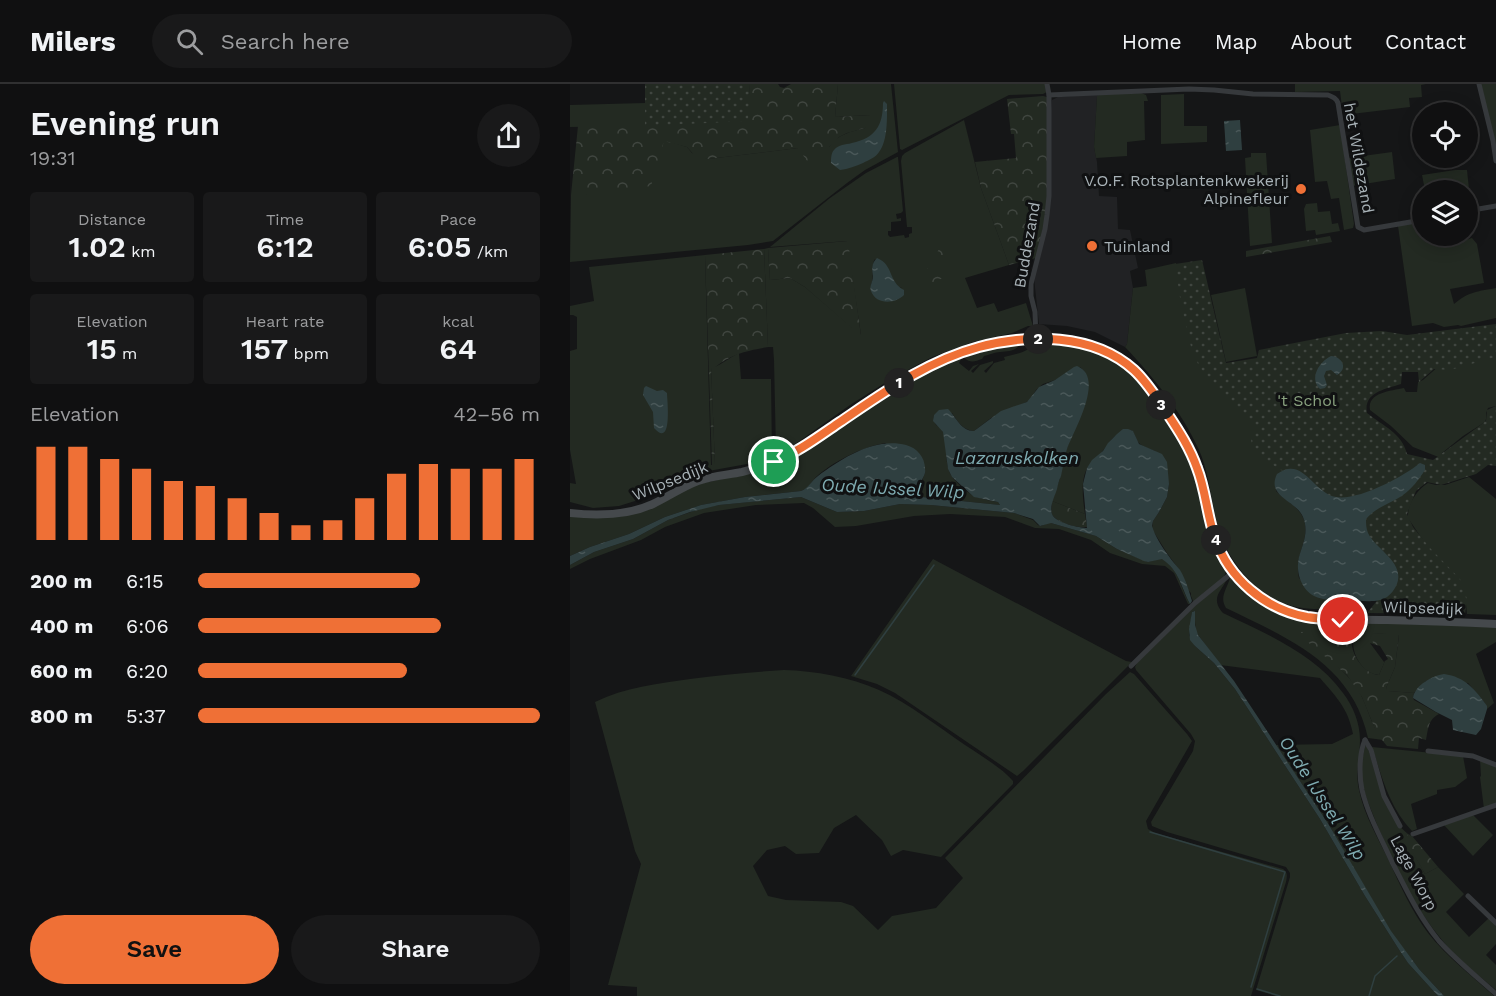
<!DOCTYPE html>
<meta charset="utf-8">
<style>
body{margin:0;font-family:"Work Sans",sans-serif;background:#19191a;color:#f1f3f6;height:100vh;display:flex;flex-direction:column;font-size:22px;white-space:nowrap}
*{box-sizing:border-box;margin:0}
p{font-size:20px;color:#9c9d9f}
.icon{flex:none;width:33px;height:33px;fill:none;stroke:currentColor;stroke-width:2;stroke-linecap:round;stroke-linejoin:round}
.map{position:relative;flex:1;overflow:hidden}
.panel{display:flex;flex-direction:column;background:#101011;width:570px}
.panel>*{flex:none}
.buttons{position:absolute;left:842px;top:18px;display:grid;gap:12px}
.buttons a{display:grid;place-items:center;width:66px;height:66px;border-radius:50%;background:#101011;box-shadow:0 3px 15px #0003,0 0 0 2px #303031;font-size:30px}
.pin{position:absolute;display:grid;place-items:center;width:51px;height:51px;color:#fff;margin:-26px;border:3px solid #fff;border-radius:50%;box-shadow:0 2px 6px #0007}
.km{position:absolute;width:30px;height:30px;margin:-15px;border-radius:50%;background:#222;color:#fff;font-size:16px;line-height:30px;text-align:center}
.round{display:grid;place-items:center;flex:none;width:63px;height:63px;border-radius:32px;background:#19191a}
.head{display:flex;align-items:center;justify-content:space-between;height:102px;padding:0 30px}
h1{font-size:33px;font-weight:600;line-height:45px}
.metrics{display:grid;grid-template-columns:repeat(3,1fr);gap:9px;height:102px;padding:6px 30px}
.metrics div{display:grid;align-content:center;border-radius:6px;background:#19191a;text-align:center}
.metrics b{font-size:30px;font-weight:600}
.metrics small{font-size:16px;font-weight:400}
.metrics p{font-size:16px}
.chart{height:168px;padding:12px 30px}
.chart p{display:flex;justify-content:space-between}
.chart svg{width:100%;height:108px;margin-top:6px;stroke:#ef7036;stroke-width:6}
.primary-button{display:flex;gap:12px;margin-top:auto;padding:12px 30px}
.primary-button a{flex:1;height:69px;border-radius:36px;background:#ef7036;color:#111;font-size:24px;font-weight:600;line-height:69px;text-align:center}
.primary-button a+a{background:#19191a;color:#f1f3f6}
ul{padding:0 30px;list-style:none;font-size:20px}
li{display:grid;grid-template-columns:96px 72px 1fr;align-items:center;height:45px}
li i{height:15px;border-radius:8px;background:#ef7036}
header{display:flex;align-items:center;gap:36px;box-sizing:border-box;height:84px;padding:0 30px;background:#101011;border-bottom:2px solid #303031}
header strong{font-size:28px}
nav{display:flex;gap:33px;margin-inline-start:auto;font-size:21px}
.search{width:420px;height:54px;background:#19191a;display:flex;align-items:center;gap:15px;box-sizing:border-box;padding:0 21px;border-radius:33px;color:#9c9d9f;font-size:22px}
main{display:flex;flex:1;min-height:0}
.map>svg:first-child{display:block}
</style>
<header>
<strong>Milers</strong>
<div class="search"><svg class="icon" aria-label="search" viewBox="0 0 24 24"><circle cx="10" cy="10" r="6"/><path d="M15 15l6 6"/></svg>Search here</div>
<nav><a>Home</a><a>Map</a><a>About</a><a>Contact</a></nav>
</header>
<main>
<section class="panel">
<div class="head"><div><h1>Evening run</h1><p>19:31</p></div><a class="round"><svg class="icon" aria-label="share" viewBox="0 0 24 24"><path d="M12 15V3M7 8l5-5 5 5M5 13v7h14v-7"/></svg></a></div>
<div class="metrics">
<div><p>Distance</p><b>1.02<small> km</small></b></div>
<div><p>Time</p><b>6:12</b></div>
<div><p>Pace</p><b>6:05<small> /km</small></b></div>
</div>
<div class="metrics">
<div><p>Elevation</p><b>15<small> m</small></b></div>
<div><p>Heart rate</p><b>157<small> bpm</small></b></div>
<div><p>kcal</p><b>64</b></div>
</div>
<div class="chart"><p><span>Elevation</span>42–56 m</p>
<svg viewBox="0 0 160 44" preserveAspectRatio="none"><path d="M5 44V6M15 44V6M25 44V11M35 44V15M45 44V20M55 44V22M65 44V27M75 44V33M85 44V38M95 44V36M105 44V27M115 44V17M125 44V13M135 44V15M145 44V15M155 44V11"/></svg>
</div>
<ul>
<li><b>200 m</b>6:15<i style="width:65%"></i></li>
<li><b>400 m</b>6:06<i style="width:71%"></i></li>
<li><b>600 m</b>6:20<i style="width:61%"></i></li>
<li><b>800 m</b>5:37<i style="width:100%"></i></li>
</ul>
<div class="primary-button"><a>Save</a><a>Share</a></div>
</section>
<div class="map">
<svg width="926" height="912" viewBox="0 0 926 912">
<defs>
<pattern id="forest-crowns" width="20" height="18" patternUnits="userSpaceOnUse" patternTransform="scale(1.5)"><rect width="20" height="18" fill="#232a22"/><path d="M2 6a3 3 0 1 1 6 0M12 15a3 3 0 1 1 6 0" fill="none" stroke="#404640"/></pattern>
<pattern id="park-dots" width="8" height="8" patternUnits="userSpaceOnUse" patternTransform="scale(1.5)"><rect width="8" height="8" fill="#232a22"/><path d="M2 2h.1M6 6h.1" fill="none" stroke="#404640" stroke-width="1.8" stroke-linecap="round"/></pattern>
<pattern id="water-ripples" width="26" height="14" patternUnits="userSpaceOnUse" patternTransform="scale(1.5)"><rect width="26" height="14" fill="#2f3f40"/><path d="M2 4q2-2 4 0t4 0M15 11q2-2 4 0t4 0" fill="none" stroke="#4a5859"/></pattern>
</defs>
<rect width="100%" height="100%" fill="#151617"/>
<path fill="#212224" d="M533,10L527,13L524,63L527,78L529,112L547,113L548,145L560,146L568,184L560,187L563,204L557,260L555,263L525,248L497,242L469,240L464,194L482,16L488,13Z"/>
<g fill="#232a22" fill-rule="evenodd">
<path d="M268,0H321L328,68L295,86L277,99L203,157L178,161L0,178L1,111H16L94,56L117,63L122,69L138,75L228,64L259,63C268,50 280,48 295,44L301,31L265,33Z"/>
<path d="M324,0H475L477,8L473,10L439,11L332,66L330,65Z"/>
<path d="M725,0H856L851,1L852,13L839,14L840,23L773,31L770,7L725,8Z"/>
<path d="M911,0H926V65Z"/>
<path d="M571,9L576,11L578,17H574L575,56L557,58V72L526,74L524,63L527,12L533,10Z"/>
<path d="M614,10V42H637V58L591,60V11Z"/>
<path d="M75,19V42L0,43V21Z"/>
<path d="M394,36L411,104L439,181L395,194L407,224L424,219L428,228L456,219L463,242H458L442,249L403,258L362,273L321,295L280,321L221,363L209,368H206L204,276L203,263H198L194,165L198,164L200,196L220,194L235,203L291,251L277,157L200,163L260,114L296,89L327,73H328L333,127L331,129L326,130L327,135L331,134V137L321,138V147H318V151L320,153L334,151L335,154L339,153V150L342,149V143H337L331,77L332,72L335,69ZM305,175L326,202L332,204L301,201C305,192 300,183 305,175Z"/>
<path d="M770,41L784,140L783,144L774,146L769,114L761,115L757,97L745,98L740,46Z"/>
<path d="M822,68L825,95L782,102L778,74Z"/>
<path d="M681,69H696L702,159L680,162L675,74L681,73Z"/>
<path d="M885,86H897L901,124L897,125V106H855L852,91Z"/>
<path d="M747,119L748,128L760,127L762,140L768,139L770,147L746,151L745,146L736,147L734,125L736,120Z"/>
<path d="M852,137V152H872L874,159L881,160L902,154L907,160L914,199L880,205L884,220C900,207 906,208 926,204V234L891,242L888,241L874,243L863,239L842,242L828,142Z"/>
<path d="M135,171L141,381H145L141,284C150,282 160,273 169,269L171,295H201L202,372L177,380L133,388L120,393L81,412L49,422L23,424L0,418V399L6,400L0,366V267L7,265V233L3,231H0V222L24,217L19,183Z"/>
<path d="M606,179L614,229L722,376L706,407C713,414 722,419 728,426C744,444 730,462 728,480C728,485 728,490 729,494L749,514L762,516L772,526C756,525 738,526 722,522C688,513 659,479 649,446C641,420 640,391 629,366C612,328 584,294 555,263L557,260L563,204L577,202L575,186Z"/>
<path d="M675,204L687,272L656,278L641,211Z"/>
<path d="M467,257C501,258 536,266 562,289C575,301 585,318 595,333C608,353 620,372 627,394C634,418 637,443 644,466L648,476L656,487L654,493L624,519L621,512V509L618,506L610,487L597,469L582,445L583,437L589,428L597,413L599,400L585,367C580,365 572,363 568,358C565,354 565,349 561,346C541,352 544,353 532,368C528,373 522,378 518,383C510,395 513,416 515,430L482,417L490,394L494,373L501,352L515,288L510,283L485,296L473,300L466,306L459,317L421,334L404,347C394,347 387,337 382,329L364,331C362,343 371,341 374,350C377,362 375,375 379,387C382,396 401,413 410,414C416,416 423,417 428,418L430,421L352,413L349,411C350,403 352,396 355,389L315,359C292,363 262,378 245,394C240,400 239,404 231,407L175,413L131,421L95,433L59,450L20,463L0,472V432L31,434L113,407L129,400L197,385L326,304L353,289L386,273L391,275L389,279L399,287L403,282L409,280L401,287L403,289L410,281L423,277V279L414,287L416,289L424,279L435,276L434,273C447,270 459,268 467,257Z"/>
<path d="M447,258L449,262C443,268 437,267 430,268C425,268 419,271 414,272L412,275C406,277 400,280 395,274L397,270L422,262Z"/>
<path d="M926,270V322L918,324L916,329V335L915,338L893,352L872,369L871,374L843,363L821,342L800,326C797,308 821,307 834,304L836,308H847L848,298L853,296L870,281Z"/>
<path d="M899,393L926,415V531L897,530L896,520L838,434C837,420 847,406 858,399L866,401H875Z"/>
<path d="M231,413L267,428L294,427L330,420L361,421L444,429L463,436L468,441L471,442L478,439H481L526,452L547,465L578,478L592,474C610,487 610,503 620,520H618L604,489L595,482L572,480L540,469L521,456L489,445L465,444L435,433L380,430L344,432L286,442L265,443L243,424L234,419L186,421L134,429L95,443L71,456L20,475L0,485V481L24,468L63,455L98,436L132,424L149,421Z"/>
<path d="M363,475L556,577L562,578L453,687L447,692L325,609L307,600L281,592Z"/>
<path d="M660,494L665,498L726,533L744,537L926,543V558L906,570L924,619L917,625L914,618L898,599L856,597L844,609L817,607L816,604L825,583L829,551L803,549V560L800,559L814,578L815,577L809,591C791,590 777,564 786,548L765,580C775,589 786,600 792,613C799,628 802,643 813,656L798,654C782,580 718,554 656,524C649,513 657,505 660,494Z"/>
<path d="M657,495C651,508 640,514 653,529C695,549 745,570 773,609C783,622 790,639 790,656C790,673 785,689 789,706C794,731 808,754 819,777C830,801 842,828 858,849C877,873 902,892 924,912H874L849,885L820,847L759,741L706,661L762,660L783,650C778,624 767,614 750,594L650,581L626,548L624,527L622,528L619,551L625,562L644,579L665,605L750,735L795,812L828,864L838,879L868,912H706L686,906L720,793V789L716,783L597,748L582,742L581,738L623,667L625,657L621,650L566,586L565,583L567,579L626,521Z"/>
<path d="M214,586C245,587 280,593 309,606C340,620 367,642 395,661C410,671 432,684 443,697V700L371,773L333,766L321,772L312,756L286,731L264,744L249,769L226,770L215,762L197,766L183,782L198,812L216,816L271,818L283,822L308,846L322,832L366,824L393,794L375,774L536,610L560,588L564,590L617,650L622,657L576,737L578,745L585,749L713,785C718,788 717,793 716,798L681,912H67V903L38,901L71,780L65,767L25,618C55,603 88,600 120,595C151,591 182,588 214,586Z"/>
<path d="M795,662H797C806,687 817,734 838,750L836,755L855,790L868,783L894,810L876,828L899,853L919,834L926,841V860L916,871L926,881V906C907,890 887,875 872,856C844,823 825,782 808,743C802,727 794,712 792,695C790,684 793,673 795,662Z"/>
<path d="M802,663L893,672L897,694L885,703L867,706V710L841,720L847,745L842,747C819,723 812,693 802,663Z"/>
<path d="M910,675L926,683V720L914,725L910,693L911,692Z"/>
<path d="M903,731L923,751L903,772L874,741Z"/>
</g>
<g fill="url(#forest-crowns)">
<path d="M75,0L178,23L180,0H208L210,3L214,4L221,0H268L265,33L301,31V41L295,44L277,49L269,53L251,71L237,77L228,64L138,75L126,73L117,63L94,57L81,102L16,111H1L8,42H75Z"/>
<path d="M473,12L477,13V119L476,131L466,174L439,181L411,104L405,78L446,74L444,50H441L437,15Z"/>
<path d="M760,152L762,158L676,173V167Z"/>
<path d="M278,157L291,252L235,203L220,194L200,196L198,164Z"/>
<path d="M374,164L379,168L375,192L373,194L353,202L348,197L353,189L360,182L369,165Z"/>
<path d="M194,165L198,263C175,267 162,270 144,284H141L145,381L142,382L135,171Z"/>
<path d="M482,417L515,430L517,443C508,444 490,440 483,432C480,428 482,422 482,417Z"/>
<path d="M776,547H786C784,552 781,557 782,562C784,575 796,590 809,591L815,577L818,575L810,562L803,560L802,549L829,550L825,583L816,604L818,607L844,609L843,614L844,616L869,630C858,635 858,646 856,656L849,654L848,665L817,662L807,650L792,613L777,591L728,550L729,548Z"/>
<path d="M838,750L842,752L868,783L855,790L835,755Z"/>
</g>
<g fill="url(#park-dots)">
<path d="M75,0H180L178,37L75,42Z"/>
<path d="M632,176L656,279L687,274L689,266L776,249L812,247L837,251L926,240V273L880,286L864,285L849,298L848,288H832L831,300C816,305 793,308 797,329C813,342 832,349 837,370L863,376L916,337L917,326L926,322V382L918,381L906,390L871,401L857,398L846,407L837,430L843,443L860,464L890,495L897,515L895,530L797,529L810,513L794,458L791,435L693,375L682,363L681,354L684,341L630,284L622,267L611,220L605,180Z"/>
</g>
<g fill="url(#water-ripples)">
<path d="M314,17L317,20C317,32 318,57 309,68C306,73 299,76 293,79C286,82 278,85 270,86L261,79C261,75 261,69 264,66C269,60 275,61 282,59C305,54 313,42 313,19Z"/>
<path d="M670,36L672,66L656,67L654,37Z"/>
<path d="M307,174C324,181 318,198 334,206V211C325,220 306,221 301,207C299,202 303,198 303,192C302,185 301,180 307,174Z"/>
<path d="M761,272C773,273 778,285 767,291L761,286L756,287L754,292L757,301L755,304L750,305C739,294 749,278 761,272Z"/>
<path d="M507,282C536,293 503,348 497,365C494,374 493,383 491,392C489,396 488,400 487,405C485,412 478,424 483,432C488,439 509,444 517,444L513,400L517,384L522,376L533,367L538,359L547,350L553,345H558L563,347L569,360L592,370L597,378L599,400L597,413L589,428L583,437L582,442C585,452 592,463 598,471C602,477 606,481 610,486C616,496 619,507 622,517L620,520C611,503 609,486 592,475L578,478L574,477L547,465L526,452L481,439L470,442L463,435L444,429L361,421L330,420L294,427L267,428L231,413L180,418L149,421L120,428L98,436L63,455L24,468L0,481V472L20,463L59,450L95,433L131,421L175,413L231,407C239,404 241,397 248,392C272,374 305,353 336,361C347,364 355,373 355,385C356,390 353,393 351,398C350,402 350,407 349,411L352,413L430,421L428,418L404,413L382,393L378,385L373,348L363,337L364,331L369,326L378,325C386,333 391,347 404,347L431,327L457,318L469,303L485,296L504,283Z"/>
<path d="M76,302L87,307L93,306L97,309C97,316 103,365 84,344L83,328L73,311L74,304Z"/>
<path d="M850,379L855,381V386C849,395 842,405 833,411C820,420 806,423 796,435C796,440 796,444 798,449C806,466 837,479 826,502C824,506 821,510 817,513C807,520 789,516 777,516C768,516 758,517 749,514C732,509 725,489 729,473C733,459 739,448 733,433C726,416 696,413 707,390C733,371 743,409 766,413C788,417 833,393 850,379Z"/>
<path d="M625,527V541L628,551L664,597L759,741L821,847L849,885L874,912H868L838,879L828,864L795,812L750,735L665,605L644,579L625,562L620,556L619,545L622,528Z"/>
<path d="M874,590C895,593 905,605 917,622V625L911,645L906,651L883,646L882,636L866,628L843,614C845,601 862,592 874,590Z"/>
</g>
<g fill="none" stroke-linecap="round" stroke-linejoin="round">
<g stroke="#2f3f40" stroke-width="1.5">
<path d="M285,591L364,481"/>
<path d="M580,748L715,788L681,903"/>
<path d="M687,905L710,912"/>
<path d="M799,912L805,892L827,872"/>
</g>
<g stroke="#36393c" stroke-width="5">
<path d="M909,0L923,57L926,77"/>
<path d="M479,11L619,5L644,6L683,10L758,11C763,13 766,14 768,19L788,143L794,146L852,136"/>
<path d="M897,127L926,122"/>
<path d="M466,255L465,228L461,212V200L475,145L477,131L479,112V11L477,0"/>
<path d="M561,582L625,519L663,488"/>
<path d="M795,656C789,669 789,692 792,706C798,731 811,754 822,778C836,805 849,833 869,857C886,876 907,893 926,910"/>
<path d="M795,656L801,666L814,712L830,742"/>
<path d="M858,667L903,672L926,681"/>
<path d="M843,750L926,721"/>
<path d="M898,812L926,839"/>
</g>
<path stroke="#45494c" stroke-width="8" d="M0,429C28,432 57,432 83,420C98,413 112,403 128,397C142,392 157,391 172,388C188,384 204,379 219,371C249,356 276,334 303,315C357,278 426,246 492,256C549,264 568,285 598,331C609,348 620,364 628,384C635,406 638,428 644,450C653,484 681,513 713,526C745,538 781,535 814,536C851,537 889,538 926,540"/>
</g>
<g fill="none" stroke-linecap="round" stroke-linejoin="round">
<g stroke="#fff" stroke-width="12">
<path id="route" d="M204,378C228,368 248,353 270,338C313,309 357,277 409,263C459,250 523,249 564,286C577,298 587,314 597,329C609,347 620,364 627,384C636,407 637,432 645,454C659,495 695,525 737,533C749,535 761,535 773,536"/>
</g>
<use href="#route" stroke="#ef7036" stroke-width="8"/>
</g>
<g fill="#ef7036" stroke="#101112" stroke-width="2">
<circle cx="731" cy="105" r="6"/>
<circle cx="522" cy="162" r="6"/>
</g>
<g text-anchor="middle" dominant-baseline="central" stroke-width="6" stroke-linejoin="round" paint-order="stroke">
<g font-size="16" fill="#a8b2b7" stroke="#101112">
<text transform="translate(789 74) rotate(80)">het Wildezand</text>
<text transform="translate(457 161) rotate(-80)">Buddezand</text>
<text transform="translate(100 397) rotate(-22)">Wilpsedijk</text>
<text transform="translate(853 524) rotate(2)">Wilpsedijk</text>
<text transform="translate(844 789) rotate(62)">Lage Worp</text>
</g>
<g font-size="16" fill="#a8b2b7" stroke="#101112" text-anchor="end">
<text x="719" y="96">V.O.F. Rotsplantenkwekerij<tspan x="719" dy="18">Alpinefleur</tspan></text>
<text x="534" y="162" text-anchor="start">Tuinland</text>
</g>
<g font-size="16" fill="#89a27f" stroke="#101112">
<text x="737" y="316">'t Schol</text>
</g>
<g font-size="18" font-style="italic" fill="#7facb2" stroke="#101112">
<text x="447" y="373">Lazaruskolken</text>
<text transform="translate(323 404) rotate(3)">Oude IJssel Wilp</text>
<text transform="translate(753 714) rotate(57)">Oude IJssel Wilp</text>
</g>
</g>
</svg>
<div class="buttons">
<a><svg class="icon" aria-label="locate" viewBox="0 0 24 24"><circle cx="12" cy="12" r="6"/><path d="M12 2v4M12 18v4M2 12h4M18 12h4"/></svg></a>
<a><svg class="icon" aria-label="layers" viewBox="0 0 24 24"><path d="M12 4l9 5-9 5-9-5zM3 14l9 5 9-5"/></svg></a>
</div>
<div class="pin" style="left:204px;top:378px;background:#1e9e55"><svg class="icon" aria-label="arrive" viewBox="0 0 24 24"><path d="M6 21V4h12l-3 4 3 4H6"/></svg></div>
<div class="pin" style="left:773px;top:536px;background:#d93025"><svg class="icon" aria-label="check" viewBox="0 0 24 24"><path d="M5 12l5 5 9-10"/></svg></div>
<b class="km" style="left:329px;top:299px">1</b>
<b class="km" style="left:468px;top:255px">2</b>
<b class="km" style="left:591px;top:321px">3</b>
<b class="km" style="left:646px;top:456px">4</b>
</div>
</main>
